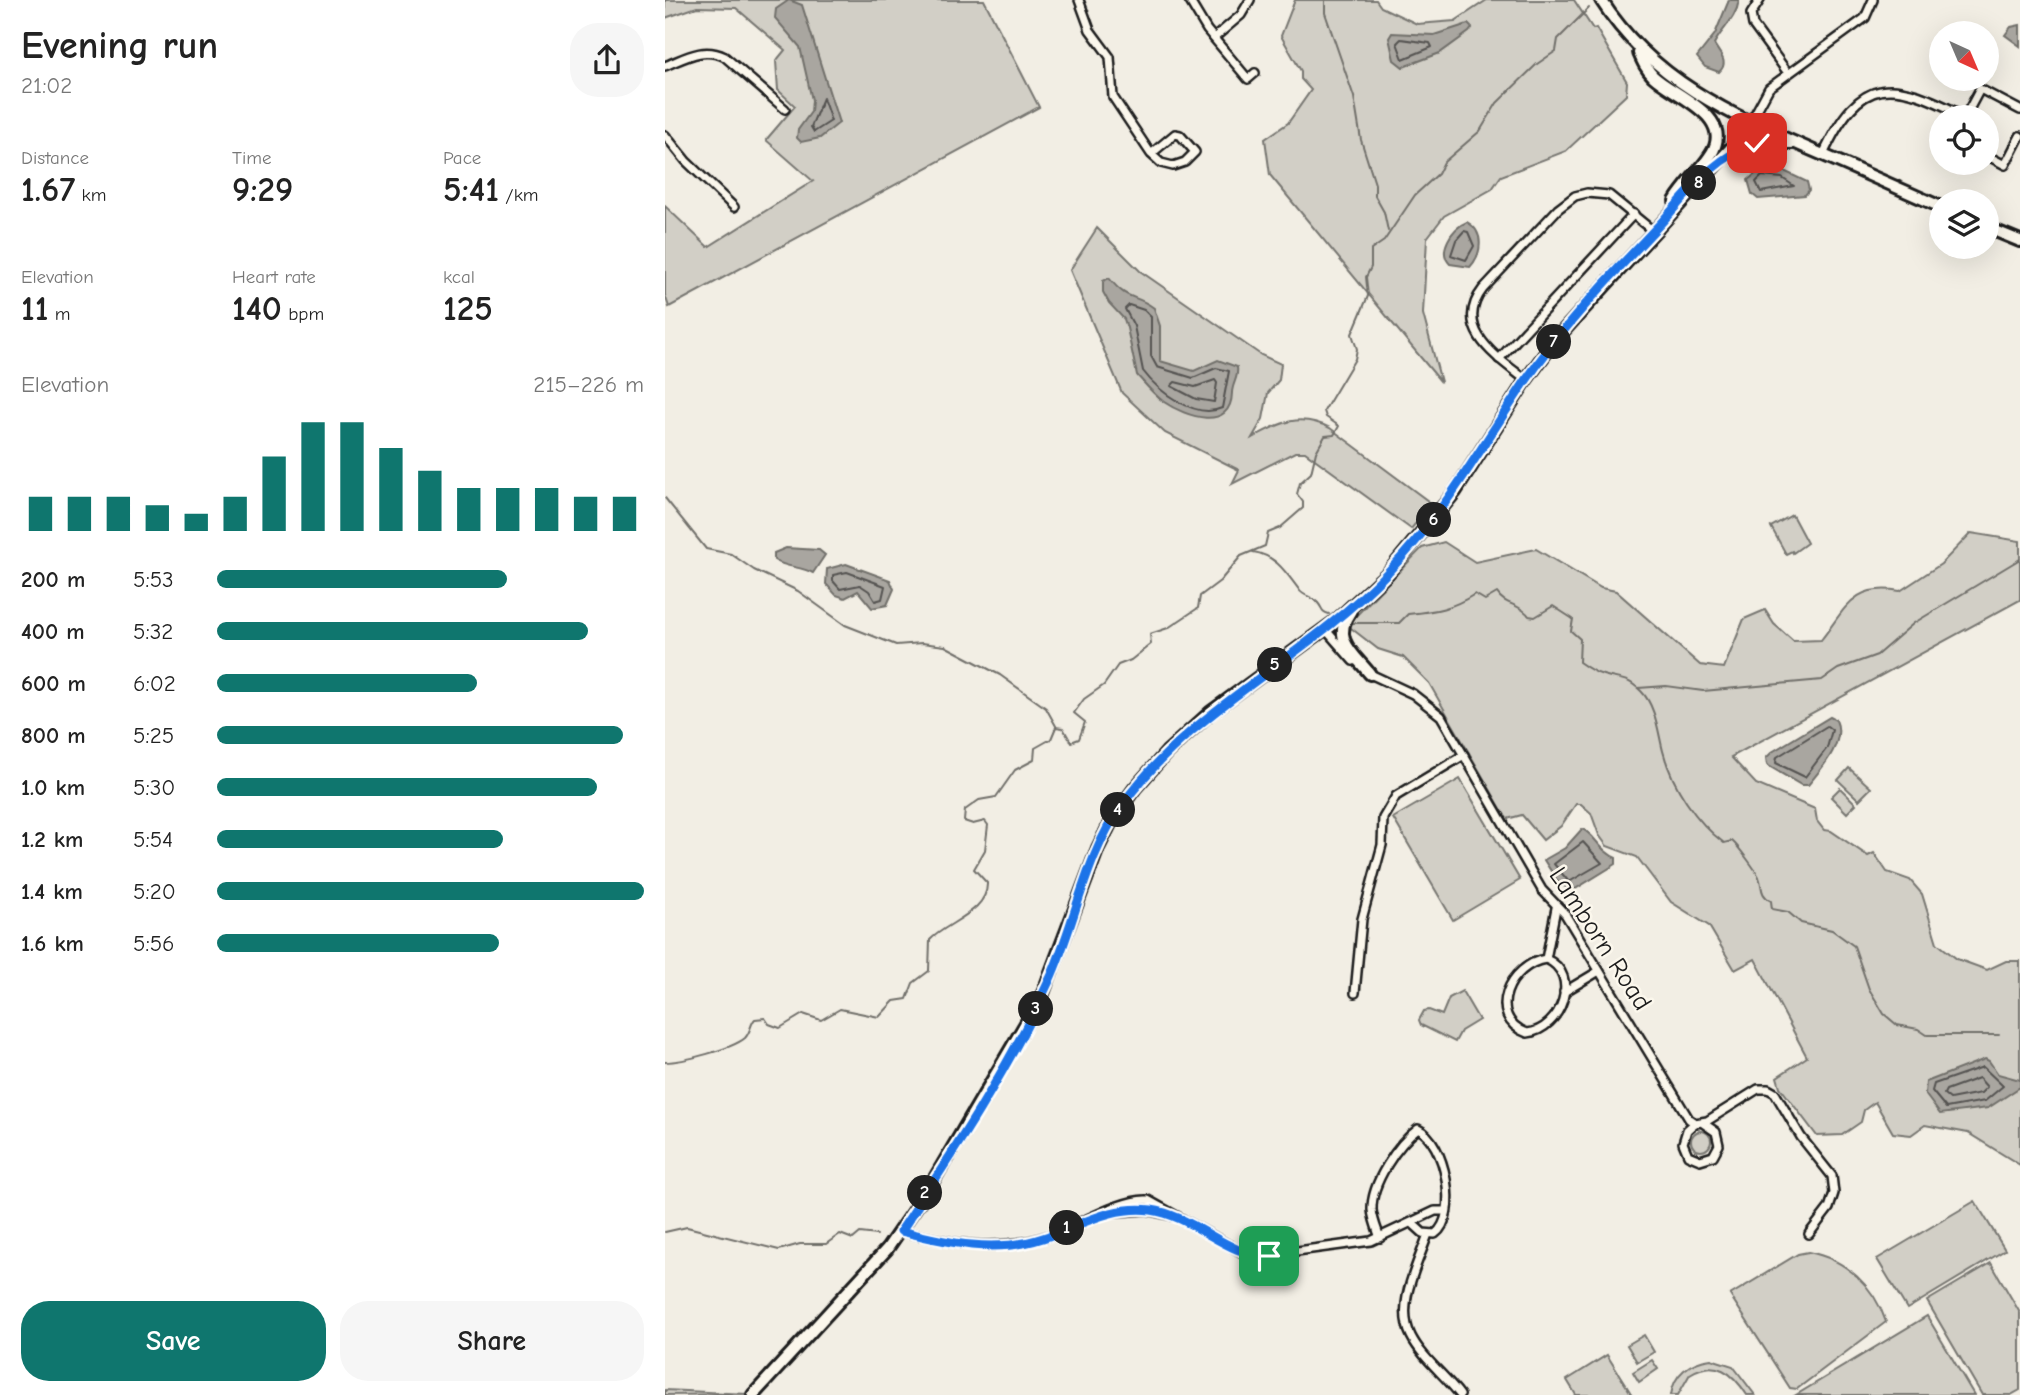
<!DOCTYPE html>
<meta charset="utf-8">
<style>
body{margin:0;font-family:"Comic Neue",sans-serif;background:#f6f6f6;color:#222;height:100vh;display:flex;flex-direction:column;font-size:26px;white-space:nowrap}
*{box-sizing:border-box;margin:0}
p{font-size:23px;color:#767676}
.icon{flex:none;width:38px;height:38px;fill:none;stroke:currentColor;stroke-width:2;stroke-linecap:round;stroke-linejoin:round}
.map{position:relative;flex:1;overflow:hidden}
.panel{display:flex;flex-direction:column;background:#fff;width:665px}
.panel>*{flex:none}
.needle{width:46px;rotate:136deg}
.buttons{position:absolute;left:1264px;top:21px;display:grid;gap:14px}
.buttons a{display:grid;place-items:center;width:70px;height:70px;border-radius:50%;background:#fff;box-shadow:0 7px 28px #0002;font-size:35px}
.pin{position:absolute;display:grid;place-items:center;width:60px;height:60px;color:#fff;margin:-30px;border-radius:14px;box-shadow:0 4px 10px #0006}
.km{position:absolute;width:35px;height:35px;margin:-18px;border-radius:50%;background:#222;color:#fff;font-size:19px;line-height:35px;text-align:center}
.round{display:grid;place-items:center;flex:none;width:74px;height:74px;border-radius:28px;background:#f6f6f6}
.headline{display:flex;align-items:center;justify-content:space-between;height:119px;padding:0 21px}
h1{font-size:38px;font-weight:800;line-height:52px}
.stats{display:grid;grid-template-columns:repeat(3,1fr);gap:10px;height:119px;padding:7px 21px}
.stats div{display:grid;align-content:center}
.stats b{font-size:35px;font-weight:800}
.stats small{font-size:19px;font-weight:400}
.stats p{font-size:19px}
.chart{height:196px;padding:14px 21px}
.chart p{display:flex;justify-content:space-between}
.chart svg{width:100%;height:126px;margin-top:7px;stroke:#0f766e;stroke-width:6}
.primary-button{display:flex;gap:14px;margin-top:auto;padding:14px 21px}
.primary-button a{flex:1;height:80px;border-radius:28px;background:#0f766e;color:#fff;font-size:28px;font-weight:800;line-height:80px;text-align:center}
.primary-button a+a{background:#f6f6f6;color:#222}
ul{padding:0 21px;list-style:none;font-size:23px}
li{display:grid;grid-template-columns:112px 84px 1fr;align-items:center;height:52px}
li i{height:18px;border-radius:9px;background:#0f766e}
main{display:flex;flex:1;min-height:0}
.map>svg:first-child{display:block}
</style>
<main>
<section class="panel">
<div class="headline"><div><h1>Evening run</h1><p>21:02</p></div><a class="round"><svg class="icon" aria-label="share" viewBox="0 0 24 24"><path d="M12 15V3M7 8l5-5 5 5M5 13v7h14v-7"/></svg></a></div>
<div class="stats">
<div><p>Distance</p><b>1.67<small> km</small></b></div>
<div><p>Time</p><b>9:29</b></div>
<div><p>Pace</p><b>5:41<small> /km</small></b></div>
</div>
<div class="stats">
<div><p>Elevation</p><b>11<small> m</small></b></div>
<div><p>Heart rate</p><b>140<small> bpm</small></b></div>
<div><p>kcal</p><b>125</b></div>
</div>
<div class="chart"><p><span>Elevation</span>215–226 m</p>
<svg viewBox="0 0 160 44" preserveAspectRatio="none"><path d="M5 44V32M15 44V32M25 44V32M35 44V35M45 44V38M55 44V32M65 44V18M75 44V6M85 44V6M95 44V15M105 44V23M115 44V29M125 44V29M135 44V29M145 44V32M155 44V32"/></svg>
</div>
<ul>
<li><b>200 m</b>5:53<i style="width:68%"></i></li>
<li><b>400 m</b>5:32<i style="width:87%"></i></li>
<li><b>600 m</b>6:02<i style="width:61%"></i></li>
<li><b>800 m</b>5:25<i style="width:95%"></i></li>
<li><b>1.0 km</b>5:30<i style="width:89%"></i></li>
<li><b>1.2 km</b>5:54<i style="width:67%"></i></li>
<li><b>1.4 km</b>5:20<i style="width:100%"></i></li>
<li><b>1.6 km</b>5:56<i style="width:66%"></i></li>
</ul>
<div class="primary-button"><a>Save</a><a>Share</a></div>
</section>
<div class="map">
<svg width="1355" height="1395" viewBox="0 0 1355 1395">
<rect width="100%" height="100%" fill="#f2eee4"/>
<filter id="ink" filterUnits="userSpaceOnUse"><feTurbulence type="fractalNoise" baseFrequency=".0143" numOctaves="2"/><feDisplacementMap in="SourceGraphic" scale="14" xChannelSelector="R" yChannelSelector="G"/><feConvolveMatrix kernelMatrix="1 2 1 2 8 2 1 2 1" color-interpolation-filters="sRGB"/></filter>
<g filter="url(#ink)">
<g fill="#d2cfc6" stroke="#777671" stroke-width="2">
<path d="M0,0H319L374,107L4,307L0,295V206L43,247L148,181L101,140L130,106L113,90L111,61L120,50L71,8L32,7L0,18Z"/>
<path d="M630,0H711L716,7L752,24L790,21L822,0H909L928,29L931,28L962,82L961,95L901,151L836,176L827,189L779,216L762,238L758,314L776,382L605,175L600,139L623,123L646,90L636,79V71L616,36Z"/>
<path d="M432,228L475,271L596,355L616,364L614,380L603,393L598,419L587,438C615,423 634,412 665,428L767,504L746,529L640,452H630L567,484L574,470L500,433L457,393L405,270Z"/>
<path d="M1127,515L1142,543L1128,553L1127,551L1121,554L1106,527Z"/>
<path d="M1306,533L1355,541V600L1066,757L1091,784L1150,809L1152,821L1159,830L1166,831L1203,856L1209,853L1222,872L1245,880L1257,894L1272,943L1292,959L1322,970L1341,961H1355V1165L1303,1133L1260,1125L1246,1135L1228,1133L1210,1102L1199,1110L1196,1122L1177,1135L1152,1136L1115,1087L1112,1077L1142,1057L1090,959L1070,970L1044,926L1006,902L972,857L942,846L934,835L926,813L916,804H911L896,826L878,840L857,815L842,819L764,683L738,657L713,649L682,625L757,548L779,542L810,562L871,549L936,588L951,591L1035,665L1059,668L1079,619L1100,610L1109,624L1128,641L1156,640C1182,607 1188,583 1235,591L1276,564Z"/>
<path d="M1184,768L1206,788L1194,800L1173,780Z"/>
<path d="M795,779L855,880L788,920L728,818Z"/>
<path d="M1175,788L1191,804L1182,813L1166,797Z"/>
<path d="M797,991L814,1020L796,1031L790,1042L756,1025L754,1020L759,1011L764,1010L777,1015L784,998Z"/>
<circle cx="1036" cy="1141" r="10"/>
<path d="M1310,1201L1340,1250L1242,1309L1212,1259Z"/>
<path d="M1143,1252C1181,1259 1209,1286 1221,1322L1132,1389L1125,1388L1065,1295L1133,1254Z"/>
<path d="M1326,1263L1355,1313V1390L1346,1395H1317L1262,1301Z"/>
<path d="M1262,1316L1309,1395H1131Z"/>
<path d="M979,1335L989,1352L972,1362L962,1345Z"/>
<path d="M942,1355L967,1395H911L902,1380Z"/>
<path d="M1046,1359L1068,1366L1090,1395H1082C1068,1373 1051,1358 1025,1374L1013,1395H1006C1009,1374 1024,1362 1046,1359Z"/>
<path d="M987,1360L993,1369L974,1382L968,1372Z"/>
<path d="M0,1390L83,1394L0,1395Z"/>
</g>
<g fill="#a9a6a0" stroke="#716f6b" stroke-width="2">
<path d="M124,0L137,5L174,123L155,138L136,142L132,138L133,130L146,112L147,100L135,47L110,18L111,9Z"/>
<path d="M1064,0H1074C1071,20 1057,28 1049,44C1054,54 1065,62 1054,72L1040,67L1032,57L1050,34Z"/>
<path d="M803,24L807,28L804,32L775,53L738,67L729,60L724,38L727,33L769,35Z"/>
<path d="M1355,25V46L1340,35L1346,27Z"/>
<path d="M1095,170L1119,171L1142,182L1144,190L1140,195L1093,199L1087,194L1083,180Z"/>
<path d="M802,222C820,232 817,254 805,267L785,264C772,251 787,228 802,222Z"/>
<path d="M444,278C464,303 469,293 489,308L495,326V361L529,371L553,360L572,367C574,377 567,384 567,393C566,432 521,417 499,402C489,395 480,384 472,375L462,328L459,319L444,303L438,292V281Z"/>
<path d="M121,548L154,550L160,555L148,573C135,566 121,568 109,560V553Z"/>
<path d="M181,564L225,580L229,589L222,605L207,608L193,591L180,598L171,595L161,584L162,569Z"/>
<path d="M1165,717L1171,720C1181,742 1157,768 1143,785H1136L1102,765L1101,758L1107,752Z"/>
<path d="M917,829C930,834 933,850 951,858V864L907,891L893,882L879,860L900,848Z"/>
<path d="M1320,1059L1324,1061L1333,1074L1355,1080V1087L1323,1108L1275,1114L1260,1094L1261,1082Z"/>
</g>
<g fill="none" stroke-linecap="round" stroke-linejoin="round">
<g stroke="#545351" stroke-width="2">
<path d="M736,39L765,43L767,47L738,59L732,43Z"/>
<path d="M158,98L166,121L149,132L146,127Z"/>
<path d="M1097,176L1117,178L1129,186L1096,192L1091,182Z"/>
<path d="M799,231L803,232L809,246L801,260L786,255L791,240Z"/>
<path d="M464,305L479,310L486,317V356L492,367L528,378L551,368L564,371L557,408C530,420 493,391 478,371L469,326L460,309Z"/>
<path d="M550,380L552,383L549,402L531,399L506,386L510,382L530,387Z"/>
<path d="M182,572L220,586L217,599L210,601L204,591L195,585L175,589L168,581V575Z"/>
<path d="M1162,726L1167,730L1162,748L1140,777L1111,763L1112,757Z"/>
<path d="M918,842L937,863L904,882L889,864Z"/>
<path d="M1318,1067L1338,1086L1320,1101L1281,1108L1267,1091L1269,1084Z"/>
<path d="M1314,1078L1322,1087L1316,1093L1285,1099L1279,1094L1281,1090Z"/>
</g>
<g stroke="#716f6b" stroke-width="2">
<path d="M660,0V13L689,97L696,140L710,184V196L719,212L723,231"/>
<path d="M0,498L41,549L66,554L89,570L133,591L180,625L231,645L257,643L280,646L335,675L381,708L391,726"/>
<path d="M588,552C611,555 622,574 635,591C639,596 648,597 653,603C658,609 656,612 664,614"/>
<path d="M687,623H734L743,614C772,611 786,609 810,594L820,600L832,593C840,606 855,603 864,616L870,617L888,606L908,619L906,631L915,639L914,662C921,667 930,673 938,675C957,681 960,676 976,691C991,706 993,732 998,751C1007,786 1031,822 1059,843L1067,841C1073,846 1091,870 1094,877C1098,887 1094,894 1106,901L1107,909L1123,912L1136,923L1167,930L1189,946L1204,989L1219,1014L1232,1025L1253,1029L1262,1035H1334"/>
<path d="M973,688L1001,686L1038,691L1157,680L1173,669L1212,655L1249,623L1355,559"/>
<path d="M0,1062C17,1062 67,1049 80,1038C86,1032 85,1024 90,1019L100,1018L104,1024L115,1028L138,1014L156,1020L175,1009L214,1017L229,1001L242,999L248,983L264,971L265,940C282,922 323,912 322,883L309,869L320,850L323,825L320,821L308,824L299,821L300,810L314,800L331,797L350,770L369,760L370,748L386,739L391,727L398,728L406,742L414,739L420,722L409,713L419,699L439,685L453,665L466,660L486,644L485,634L503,628L533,608L535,596L555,581L576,556L600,546L603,533L615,528L638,508V502L632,494L635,483L646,473L651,452L660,436L669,435L674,426L661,417L659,411L690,359L692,349L687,334L703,296L701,277L706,267V250L719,241L750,195L773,174L779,162L815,131L832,103L872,64L891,51L893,39L924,8"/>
<path d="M0,1232L22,1227L114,1250L135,1244H161L175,1234L188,1239L195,1233L212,1235"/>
</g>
<g stroke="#1c1c1c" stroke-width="12">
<g id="street">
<path d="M414,0L425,30L445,57L448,97L486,154L496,163L508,166L520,162L530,152L515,135L510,134L486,154"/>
<path d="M524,0L542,30L583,79L590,73"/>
<path d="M1095,0L1086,14L1088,25L1123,73"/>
<path d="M549,38L576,15L585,0"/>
<path d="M0,66C20,58 38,46 60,57L120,109"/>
<path d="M1300,117L1315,89L1355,110"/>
<path d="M1085,123L1104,88L1200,18L1208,0"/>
<path d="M0,135L21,161L69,207"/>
<path d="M1158,155C1196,72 1228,79 1301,117"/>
<path d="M1321,155L1340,165L1355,136"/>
<path d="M834,359L969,214"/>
<path d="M861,380C832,357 787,329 818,289L893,209L910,196L922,193L944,195L988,231"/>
<path d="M660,629L688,661"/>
<path d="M703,673L748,694L776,716L877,890L900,914L1024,1119L1030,1123L1042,1121L1093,1089H1103L1110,1093L1136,1137L1167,1176L1169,1193L1164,1208L1144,1234"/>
<path d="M881,959C917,974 896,1030 862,1033C820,1017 845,964 881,959Z"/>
<path d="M881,959L891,908"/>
<path d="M899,992L934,971"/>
<path d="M690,993L697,919L717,845L718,818L731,796L799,755"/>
<path d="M1030,1123L1022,1130L1018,1143L1023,1155L1035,1160L1048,1156L1054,1145L1051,1132L1038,1123"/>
<path d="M450,1212L481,1210L508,1216"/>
<path d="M236,1231C290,1245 342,1254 396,1231C418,1222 460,1198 483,1200L578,1253L595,1256L706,1241L770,1211H779"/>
<path d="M763,1234C753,1264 730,1305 746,1336C757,1358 781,1376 795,1395"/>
<path d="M715,1238C712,1229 708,1220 707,1210C706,1183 733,1144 753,1129C780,1141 795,1216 770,1234L758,1233L747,1223"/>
</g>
</g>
<g stroke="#1c1c1c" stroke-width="16">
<g id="secondary">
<path d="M936,0C987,80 1066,115 1149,151C1191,169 1233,188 1276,207"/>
<path d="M974,53C978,62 981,69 988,76C1008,95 1065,114 1049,149C1043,163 1020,184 1010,201"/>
<path d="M1062,156L1092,143H1127"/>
<path d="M1321,227L1355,241"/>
<path d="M685,612C666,639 689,654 705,674"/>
<path d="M88,1395L222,1249L264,1188L377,996L433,848L448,818L470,788L502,752L546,712L672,620L723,573L790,492L861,380L891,339L1067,147L1085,123"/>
</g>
</g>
<use href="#street" stroke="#fbf7ec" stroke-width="7"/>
<use href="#secondary" stroke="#fbf7ec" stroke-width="10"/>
</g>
</g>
<g fill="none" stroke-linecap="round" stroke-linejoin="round" filter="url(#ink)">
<g stroke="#fff" stroke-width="14">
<path id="route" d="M604,1256C562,1257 530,1216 486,1210C445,1205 415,1226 378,1238C330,1254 283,1243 236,1231C289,1151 344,1068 384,981C410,925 420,856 457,805C528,707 640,659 722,573C781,512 815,448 862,379C901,322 949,273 996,223C1024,192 1050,156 1092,143"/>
</g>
<use href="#route" stroke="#1a73e8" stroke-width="9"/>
</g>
<g text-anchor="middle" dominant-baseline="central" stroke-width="5" stroke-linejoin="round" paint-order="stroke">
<g font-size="26" fill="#1c1c1c" stroke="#fbf7ec">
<text transform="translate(935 939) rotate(57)">Lamborn Road</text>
</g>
</g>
</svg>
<div class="buttons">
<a><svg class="needle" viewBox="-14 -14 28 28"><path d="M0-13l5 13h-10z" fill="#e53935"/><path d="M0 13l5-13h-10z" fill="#767676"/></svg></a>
<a><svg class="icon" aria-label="locate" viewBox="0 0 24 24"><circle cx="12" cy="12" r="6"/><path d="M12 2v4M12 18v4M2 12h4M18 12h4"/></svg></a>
<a><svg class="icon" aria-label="layers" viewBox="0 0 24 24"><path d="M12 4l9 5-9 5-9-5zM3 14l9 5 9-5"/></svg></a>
</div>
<div class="pin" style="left:604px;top:1256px;background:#1e9e55"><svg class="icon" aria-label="arrive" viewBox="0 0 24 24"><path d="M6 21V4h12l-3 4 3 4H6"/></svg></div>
<div class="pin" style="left:1092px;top:143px;background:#d93025"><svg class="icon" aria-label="check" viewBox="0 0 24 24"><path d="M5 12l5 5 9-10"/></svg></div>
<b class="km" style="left:402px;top:1228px">1</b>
<b class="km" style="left:260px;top:1193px">2</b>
<b class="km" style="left:371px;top:1009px">3</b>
<b class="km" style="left:453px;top:810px">4</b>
<b class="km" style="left:610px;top:665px">5</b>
<b class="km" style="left:769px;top:520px">6</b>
<b class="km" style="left:889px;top:342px">7</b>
<b class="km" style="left:1034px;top:183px">8</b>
</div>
</main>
